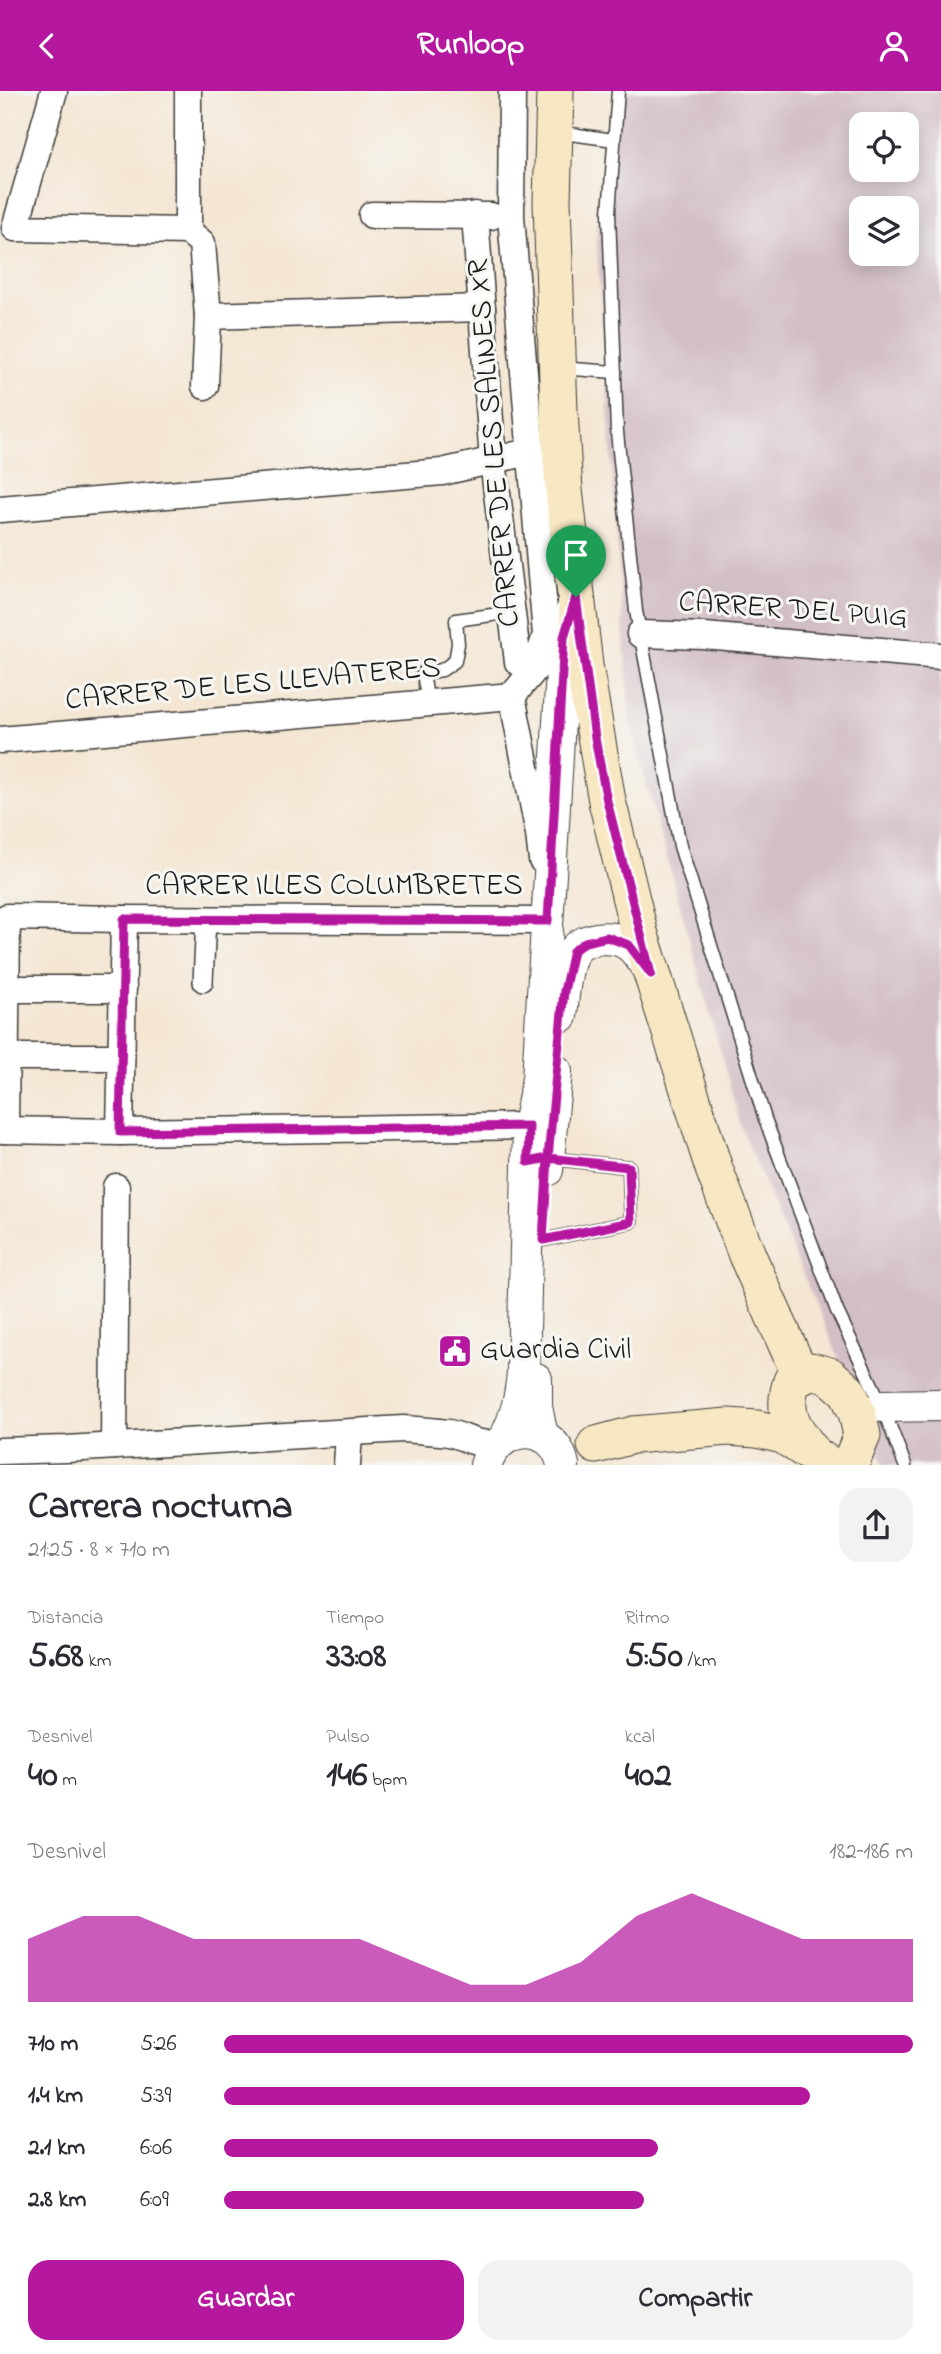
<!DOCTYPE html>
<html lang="es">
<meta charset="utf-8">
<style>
body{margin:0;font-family:"Indie Flower",sans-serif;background:#f2f2f3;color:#2b2b33;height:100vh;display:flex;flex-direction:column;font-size:26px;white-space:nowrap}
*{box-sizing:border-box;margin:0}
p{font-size:23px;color:#7c7c81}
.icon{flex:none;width:38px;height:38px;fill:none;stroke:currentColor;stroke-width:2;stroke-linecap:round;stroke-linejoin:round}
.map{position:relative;height:1374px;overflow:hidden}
.details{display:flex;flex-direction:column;background:#fff;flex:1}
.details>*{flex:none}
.tools{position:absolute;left:849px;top:21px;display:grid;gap:14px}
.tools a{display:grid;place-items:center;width:70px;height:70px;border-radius:14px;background:#fff;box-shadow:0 4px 18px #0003;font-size:35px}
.pin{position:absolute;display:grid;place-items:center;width:60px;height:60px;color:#fff;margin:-72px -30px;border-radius:50% 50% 50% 0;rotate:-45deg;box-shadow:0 0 7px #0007}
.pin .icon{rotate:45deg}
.round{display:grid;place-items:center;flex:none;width:74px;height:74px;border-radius:21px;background:#f2f2f3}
.head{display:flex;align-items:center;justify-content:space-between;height:119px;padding:0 28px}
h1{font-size:38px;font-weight:700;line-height:52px}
.stats{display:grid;grid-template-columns:repeat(3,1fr);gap:10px;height:119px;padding:7px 28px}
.stats div{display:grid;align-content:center}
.stats b{font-size:35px;font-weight:700}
.stats small{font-size:19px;font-weight:400}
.stats p{font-size:19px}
.chart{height:196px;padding:14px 28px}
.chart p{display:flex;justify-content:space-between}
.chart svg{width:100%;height:126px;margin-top:7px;fill:#b5179e;opacity:.7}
.action{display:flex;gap:14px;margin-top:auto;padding:14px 28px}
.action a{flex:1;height:80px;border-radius:21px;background:#b5179e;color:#fff;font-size:28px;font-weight:700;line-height:80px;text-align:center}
.action a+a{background:#f2f2f3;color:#2b2b33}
ul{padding:0 28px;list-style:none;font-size:23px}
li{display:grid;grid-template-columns:112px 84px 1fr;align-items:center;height:52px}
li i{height:18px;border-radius:9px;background:#b5179e}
header{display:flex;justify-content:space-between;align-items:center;height:91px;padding:0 28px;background:#b5179e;color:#fff;font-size:32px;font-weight:700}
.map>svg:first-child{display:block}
</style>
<header><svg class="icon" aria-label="back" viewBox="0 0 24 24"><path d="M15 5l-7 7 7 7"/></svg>Runloop<svg class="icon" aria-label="person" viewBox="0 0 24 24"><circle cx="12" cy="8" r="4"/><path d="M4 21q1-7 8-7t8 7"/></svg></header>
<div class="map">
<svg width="941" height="1374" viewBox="0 0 941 1374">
<rect width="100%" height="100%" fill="#f6f6f2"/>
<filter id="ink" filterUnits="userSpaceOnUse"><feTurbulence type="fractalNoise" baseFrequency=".0143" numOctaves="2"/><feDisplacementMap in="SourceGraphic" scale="14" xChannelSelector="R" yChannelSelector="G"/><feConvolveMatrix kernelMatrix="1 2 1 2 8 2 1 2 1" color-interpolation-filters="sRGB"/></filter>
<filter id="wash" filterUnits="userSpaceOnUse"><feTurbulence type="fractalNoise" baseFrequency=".00686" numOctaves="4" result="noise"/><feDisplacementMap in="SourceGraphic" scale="28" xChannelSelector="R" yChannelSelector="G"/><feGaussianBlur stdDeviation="1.57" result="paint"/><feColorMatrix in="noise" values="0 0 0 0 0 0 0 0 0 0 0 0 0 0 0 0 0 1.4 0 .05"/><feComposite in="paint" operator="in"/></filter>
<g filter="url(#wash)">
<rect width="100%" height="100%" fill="#f4e6d3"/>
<path fill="#d2bec5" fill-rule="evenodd" d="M625,0H941V1374H884L742,1039L630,633L596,144ZM861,33H906V79H861ZM861,117H906V163H861Z"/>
</g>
<g filter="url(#ink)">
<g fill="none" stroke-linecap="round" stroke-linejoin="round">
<g stroke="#3c3a37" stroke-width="15">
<g id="service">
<path d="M618,0L609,122L617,341L636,520L680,755L765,1028L837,1220L882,1315L905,1374"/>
<path d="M556,41L614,49"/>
<path d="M559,277L615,281"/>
<path d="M428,613L423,582L442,579L455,570L458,553L456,529L513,521"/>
<path d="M543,1149L631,1131L629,1076L547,1067"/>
</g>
</g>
<g stroke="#3c3a37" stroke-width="22">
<path id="pedestrian" d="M203,891L206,828"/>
</g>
<g stroke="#3c3a37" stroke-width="29">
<g id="minor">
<path d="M54,0L15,137L188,140"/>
<path d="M188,0V140"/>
<path d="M372,124L491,125"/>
<path d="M475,124L493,370L518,571"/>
<path d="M188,140L202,152L208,225L205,295"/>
<path d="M208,225L482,217"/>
<path d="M0,418L442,381L529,361"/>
<path d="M640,543L704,545L941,565"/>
<path d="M512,605L539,743L542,769"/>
<path d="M512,605L535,578L546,544L511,126L512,0"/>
<path d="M0,649L512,605"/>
<path d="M7,898H123"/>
<path d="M6,966H121"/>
<path d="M0,1039L120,1041L529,1035"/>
<path d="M5,1039L7,826L124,828"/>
<path d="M120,1041L124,828L548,830L546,810"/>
<path d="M114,1355L116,1096"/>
<path d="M0,1360L66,1358L403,1338C418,1339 434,1340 449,1342C466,1346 481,1357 498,1351"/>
<path d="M347,1374L349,1342"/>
</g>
</g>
<g stroke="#3c3a37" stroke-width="34">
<g id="tertiary">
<path d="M561,925C563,908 564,874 574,860C585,845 616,843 630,855C638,861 644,873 650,881"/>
<path d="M547,1079L556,980"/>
<path d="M536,1288V1316L542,1345"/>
<path d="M882,1315L941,1314"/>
<path d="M506,1346C517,1324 521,1305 523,1281L529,1035L538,988L564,546L574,514"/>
<path d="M486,1374C498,1332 554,1329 563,1374"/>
</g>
</g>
<g stroke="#3c3a37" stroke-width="39">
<g id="secondary">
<path d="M555,0L552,111L559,321L564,399L584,574L607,710L639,841L714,1078L747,1164L801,1285"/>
<path d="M596,1354L633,1344L728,1336L757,1338L783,1344L829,1374"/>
<path d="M812,1361C792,1336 781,1321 792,1290L811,1280L830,1285L848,1301L857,1322L862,1344L850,1374"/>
</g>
</g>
<use href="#service" stroke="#fff" stroke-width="12"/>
<use href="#pedestrian" stroke="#fff" stroke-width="19"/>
<use href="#minor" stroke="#fff" stroke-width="26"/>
<use href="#tertiary" stroke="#fff" stroke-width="32"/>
<use href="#secondary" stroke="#f7e8c3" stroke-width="37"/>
</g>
</g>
<g fill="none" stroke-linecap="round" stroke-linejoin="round" filter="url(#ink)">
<g stroke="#fff" stroke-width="14">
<path id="route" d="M576,506L564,546L548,830L124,828L120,1041L529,1035L528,1071L548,1067L543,1149L631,1131L629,1076L548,1067L564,900L573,860L585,851L607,846L629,854L651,883L607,710L595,647L576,506"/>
</g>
<use href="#route" stroke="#b5179e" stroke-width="9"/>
</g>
<defs>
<g id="civic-square" transform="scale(1.75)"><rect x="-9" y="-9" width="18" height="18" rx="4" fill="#b5179e" stroke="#f6f6f2"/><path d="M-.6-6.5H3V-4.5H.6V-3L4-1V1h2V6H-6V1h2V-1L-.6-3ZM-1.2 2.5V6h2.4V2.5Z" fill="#fff"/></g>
</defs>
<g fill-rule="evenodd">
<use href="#civic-square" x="455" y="1260"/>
</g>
<g text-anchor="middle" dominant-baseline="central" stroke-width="6" stroke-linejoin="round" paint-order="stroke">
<g font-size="30" fill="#1c1c1c" stroke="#f6f6f2">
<text transform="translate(495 352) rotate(-95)">CARRER DE LES SALINES XR</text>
<text transform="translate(793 520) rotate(4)">CARRER DEL PUIG</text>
<text transform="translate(253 594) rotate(-5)">CARRER DE LES LLEVATERES</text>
<text x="334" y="796">CARRER ILLES COLUMBRETES</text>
</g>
<g font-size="30" fill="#1c1c1c" stroke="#f6f6f2" text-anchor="start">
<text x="480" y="1260">Guardia Civil</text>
</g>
</g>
</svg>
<div class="tools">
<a><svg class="icon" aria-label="locate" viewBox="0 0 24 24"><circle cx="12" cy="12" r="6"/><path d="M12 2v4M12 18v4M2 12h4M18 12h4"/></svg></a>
<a><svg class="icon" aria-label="layers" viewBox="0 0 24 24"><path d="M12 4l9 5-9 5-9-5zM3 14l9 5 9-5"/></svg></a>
</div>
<div class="pin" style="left:576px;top:506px;background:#1e9e55"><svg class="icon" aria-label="arrive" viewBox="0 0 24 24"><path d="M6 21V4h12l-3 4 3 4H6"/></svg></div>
</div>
<section class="details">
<div class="head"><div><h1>Carrera nocturna</h1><p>21:25 · 8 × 710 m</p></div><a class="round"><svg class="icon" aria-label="share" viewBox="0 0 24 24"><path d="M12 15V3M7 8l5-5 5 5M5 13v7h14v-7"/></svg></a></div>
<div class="stats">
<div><p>Distancia</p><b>5.68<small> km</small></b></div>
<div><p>Tiempo</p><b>33:08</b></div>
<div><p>Ritmo</p><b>5:50<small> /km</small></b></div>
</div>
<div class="stats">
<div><p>Desnivel</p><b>40<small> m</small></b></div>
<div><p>Pulso</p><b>146<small> bpm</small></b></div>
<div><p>kcal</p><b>402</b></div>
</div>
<div class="chart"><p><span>Desnivel</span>182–186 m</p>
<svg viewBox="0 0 160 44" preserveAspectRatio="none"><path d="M0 44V22L10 14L20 14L30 22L40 22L50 22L60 22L70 30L80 38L90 38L100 30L110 14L120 6L130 14L140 22L150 22L160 22V44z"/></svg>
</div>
<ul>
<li><b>710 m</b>5:26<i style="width:100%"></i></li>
<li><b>1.4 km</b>5:39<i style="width:85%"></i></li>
<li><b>2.1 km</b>6:06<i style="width:63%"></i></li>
<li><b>2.8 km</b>6:09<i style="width:61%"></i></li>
</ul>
<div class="action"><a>Guardar</a><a>Compartir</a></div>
</section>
